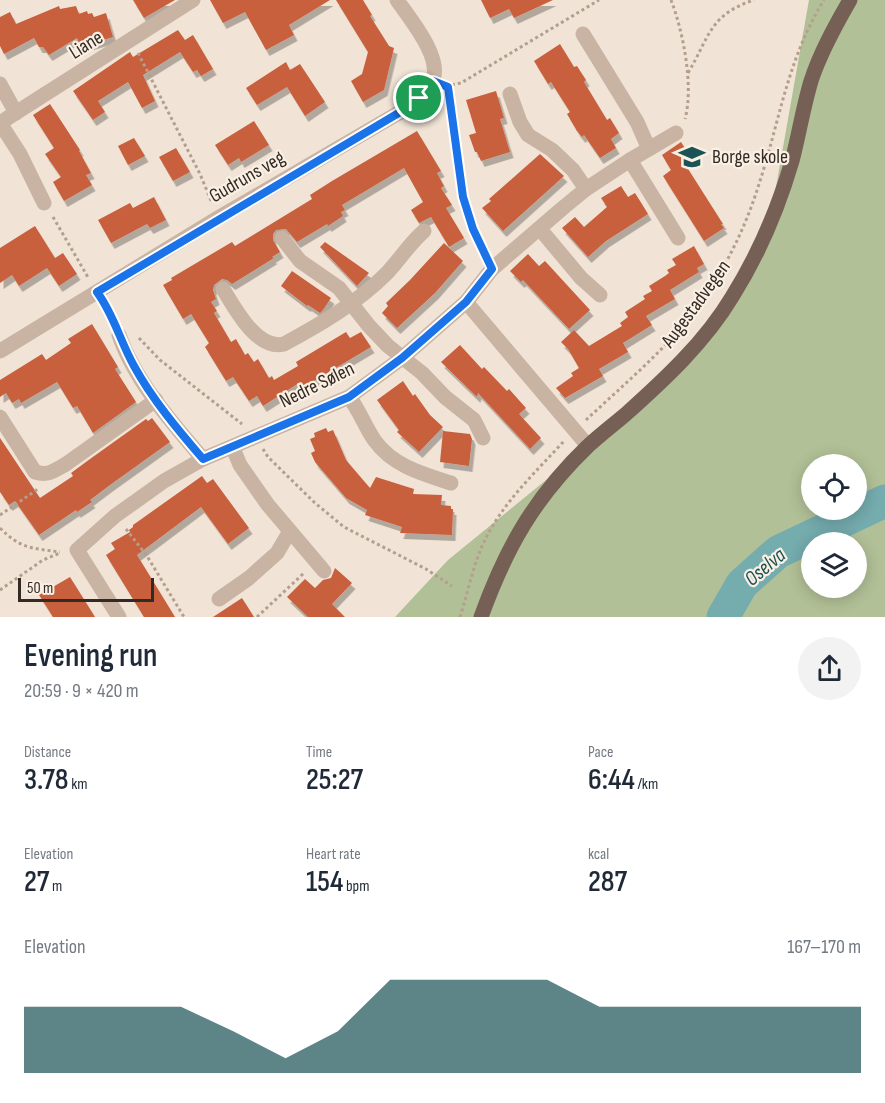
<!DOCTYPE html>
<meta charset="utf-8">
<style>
body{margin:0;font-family:"Sofia Sans Condensed",sans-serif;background:#f2f2f3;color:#1f2937;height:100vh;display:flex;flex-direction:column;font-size:22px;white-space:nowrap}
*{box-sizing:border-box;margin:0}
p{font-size:20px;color:#747a83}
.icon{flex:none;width:33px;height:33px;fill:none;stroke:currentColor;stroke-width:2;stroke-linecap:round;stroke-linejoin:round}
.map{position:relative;height:617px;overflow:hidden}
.side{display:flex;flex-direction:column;background:#fff;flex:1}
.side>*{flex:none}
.buttons{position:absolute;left:801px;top:454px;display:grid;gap:12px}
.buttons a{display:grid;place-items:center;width:66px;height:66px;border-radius:50%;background:#fff;box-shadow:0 3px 15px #0003;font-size:30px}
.scale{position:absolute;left:18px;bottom:15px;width:136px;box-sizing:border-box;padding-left:6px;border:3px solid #342a25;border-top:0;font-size:16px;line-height:21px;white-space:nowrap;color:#342a25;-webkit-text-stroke:4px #f9efe3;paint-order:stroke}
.pin{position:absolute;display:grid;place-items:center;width:51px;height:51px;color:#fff;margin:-26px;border:3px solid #fff;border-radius:50%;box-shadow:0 2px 6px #0007}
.round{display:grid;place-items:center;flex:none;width:63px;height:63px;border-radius:32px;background:#f2f2f3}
.headline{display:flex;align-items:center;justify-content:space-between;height:102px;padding:0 24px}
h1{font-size:33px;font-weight:600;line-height:45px}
.figures{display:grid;grid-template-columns:repeat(3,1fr);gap:9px;height:102px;padding:6px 24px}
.figures div{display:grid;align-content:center}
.figures b{font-size:30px;font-weight:600}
.figures small{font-size:16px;font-weight:400}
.figures p{font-size:16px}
.chart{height:168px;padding:12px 24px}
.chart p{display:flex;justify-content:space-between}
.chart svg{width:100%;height:108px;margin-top:6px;fill:#1a5255;opacity:.7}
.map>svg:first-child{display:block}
</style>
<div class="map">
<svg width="885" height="617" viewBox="0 0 885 617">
<defs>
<filter id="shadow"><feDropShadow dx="3.5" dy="6" stdDeviation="0" flood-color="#0004"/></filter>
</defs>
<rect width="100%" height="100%" fill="#f1e4d6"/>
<path fill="#b2c097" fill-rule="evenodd" d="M809,0H885V617H395L448,560L622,418L732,296L770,221ZM812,465H856V510H812ZM812,543H856V588H812Z"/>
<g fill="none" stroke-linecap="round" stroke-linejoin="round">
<path stroke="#75acae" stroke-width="33" d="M723,617L742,584L778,552L885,501"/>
</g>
<g fill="#c85f3d" filter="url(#shadow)">
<path d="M133,0H175L144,18Z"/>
<path d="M210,0H330L289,25L294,35L266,50L245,12L223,23Z"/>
<path d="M336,0H363L372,15L370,16L389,46L394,48L384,90L363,102L351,81L362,74L368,52Z"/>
<path d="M481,0H553L514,18L509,9L490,18Z"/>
<path d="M59,6L60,9L76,6L79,14L87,11L88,14L92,13L94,17L106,13L113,37L81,47L77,38L49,55L43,47H39L34,38L4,54L0,46V17L10,12L16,24Z"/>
<path d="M178,30L185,40L193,35L213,69L201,76L197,70L193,72L180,52L143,75L155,101L142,108L128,82L98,101L105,112L93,120L73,91L130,52L133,57Z"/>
<path d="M560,44L574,67L577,66L586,80L584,82L607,120L610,118L619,133L611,139L616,148L600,158L584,135L582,137L577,131L567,114L570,112L551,82L548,84L534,61Z"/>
<path d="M286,62L290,70L300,64L325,102L305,116L287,87L257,105L246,88Z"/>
<path d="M496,91L504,118L500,119L510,152L481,161L477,152H475L469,135L476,133L466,100Z"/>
<path d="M50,104L80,150L79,151L91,173L86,175L92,185L64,201L53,182L61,177L45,154L54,148L33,115Z"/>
<path d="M254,121L269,145L241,162L239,158L228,165L215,145Z"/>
<path d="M417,131L441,171L437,173L444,186L441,188L452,205L446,208L464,238L449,247L431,217L419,223L411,210L423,202L404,168L342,205L345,210L341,212L343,216L328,226L327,224L297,242L286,229L276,230L273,234V240L280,252L272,257L274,258L232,284L227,280L222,279L214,285L213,290L216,299L211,302L217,311L214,313L231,342L236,339L245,355L248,353L254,362L258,359L269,378L272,376L274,380L298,366L296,362L346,332L350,338L361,332L371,347L302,388L299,383L263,406L257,396L249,401L233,377L226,381L205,347L209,343L191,314L183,319L163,285L172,280L171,278L232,242L235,246L312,199L310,195L332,181Z"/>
<path d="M134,138L145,156L128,165L118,146Z"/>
<path d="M681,142L690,156L683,161L723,224H721L724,228L704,241L663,176L671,170L662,155Z"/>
<path d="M176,148L190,172L173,181L159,157Z"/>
<path d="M540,154L564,176L503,231L482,208L491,201L489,199Z"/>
<path d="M621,186L628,197L635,193L648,214L606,241L588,257L562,228L575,217L584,227L607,207L601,198Z"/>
<path d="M154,197L166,220L150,228L147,224L111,243L98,220L130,203L133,208Z"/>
<path d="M35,226L55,258L63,253L77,274L59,286L47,268L19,286L12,275L0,283V248Z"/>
<path d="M325,242L369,273L357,286L320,247Z"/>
<path d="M444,243L463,261L435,293L397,328L382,313L388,306L386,303L410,280Z"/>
<path d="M694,246L704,264L697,268L699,272L670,290L675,299L646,316L652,325L623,343L628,352L599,369L603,376L565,398L556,388L573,376L571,373L579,368L568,349L561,342L574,330L589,346L617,329L622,326L620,323L628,317L625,312L645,299L643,296L652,291L649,286L665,276L669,273L667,270L676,265L672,259Z"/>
<path d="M528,254L539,266L545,261L590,310L569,329L523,280L521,282L510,271Z"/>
<path d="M292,271L331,298L323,310L320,313L308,305L307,306L281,286Z"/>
<path d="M92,324L118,367L115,369L136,402L93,433L77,406L73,408L57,382L21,403L19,399L12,403L6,393L0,397V380L42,354L46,360L71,343L68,339Z"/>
<path d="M460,345L482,369L484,367L507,391L509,389L526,408L519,414L541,438L530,449L478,393L477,397L441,362Z"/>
<path d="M403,381L413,396L415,394L430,415L443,427L419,452L397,432L399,430L377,400Z"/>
<path d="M152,418L170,442L110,485L90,500L92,502L77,512L76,510L39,535L15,501L9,505L0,492V438L40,498L73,476L71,473L90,459L146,419L148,421Z"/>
<path d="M326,428L328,432L333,430L346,460L370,488L376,477L414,489L413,494L442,495L441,505L451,506V509H453L452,535L400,533L402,527L365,515L367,510L346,498L315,462L311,453L315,451L310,439L315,437L314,433Z"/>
<path d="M443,431L470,434L472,439L469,466L440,462Z"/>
<path d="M202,476L207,483L213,479L249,528L228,544L201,507L137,555L175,617H144L106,555L115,549L111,543L130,532L129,530L133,527V525Z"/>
<path d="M335,568L352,583L332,604L345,617H308L287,597L305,579L315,588L323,580L331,578Z"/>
<path d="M70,577L95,617H53L39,595Z"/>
<path d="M242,598L254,617H213Z"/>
</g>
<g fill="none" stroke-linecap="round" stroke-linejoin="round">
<g stroke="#b59e8d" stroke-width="3" stroke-dasharray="3 3" stroke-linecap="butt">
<path d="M671,0C683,31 694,86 685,119"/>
<path d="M138,53L200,174L212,203"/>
<path d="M688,73C710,36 709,15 754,0"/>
<path d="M446,86L461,83L599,0"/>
<path d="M448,89L463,197L473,229L485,254"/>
<path d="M53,217L89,279"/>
<path d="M106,304L114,320"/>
<path d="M139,338L160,360L242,424"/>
<path d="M586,420C618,390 652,361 681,328C716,287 743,236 759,184C780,120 787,60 824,0"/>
<path d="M263,449L268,457L315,503L344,527L426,569L452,586"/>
<path d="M0,515L38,489"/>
<path d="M0,528C21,549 31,548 60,552"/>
<path d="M126,529L147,556L184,617"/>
<path d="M0,590L43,560L60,553"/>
<path d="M257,617L304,573"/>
<path d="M460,617C468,593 473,565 484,542C503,502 535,473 564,441"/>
</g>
<g stroke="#c9b4a3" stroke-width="15">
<path d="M583,34L637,122L649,149"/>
<path d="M0,84L16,113"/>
<path d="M510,94L520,122L528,135L552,150L573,170L586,189"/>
<path d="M0,123L193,0"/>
<path d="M0,123L20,154L44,203"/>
<path d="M630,160L678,238"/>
<path d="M540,229L581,278L600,295"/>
<path d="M282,238L300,261L339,288L369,326L388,346L422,373L445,397L474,420L483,438"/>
<path d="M223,289C235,308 257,351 284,344C321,324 357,303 387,273C400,259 410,243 424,231"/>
<path d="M466,302L492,269L564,207L586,189L630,160L676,133"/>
<path d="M119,335C135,381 172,423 203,459"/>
<path d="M0,351L218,218L402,111C413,103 426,95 432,82C444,59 410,19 397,0"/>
<path d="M349,397C360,411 365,427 375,441C393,466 423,474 451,483"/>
<path d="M0,417L35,472C48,476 54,471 66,464L156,400"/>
<path d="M233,448L240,465L268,505L324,571"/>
<path d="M219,599L249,578L277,553L290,531"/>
<path d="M119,617L77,550L115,516L164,481L203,459L349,397L402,358L466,302L588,446"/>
</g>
<path stroke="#766055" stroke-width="15" d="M481,617C506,548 534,498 588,446C600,435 613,425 626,414C665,379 705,342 732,297C759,254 778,209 792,161C799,134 803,108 811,81C820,53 835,26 850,0"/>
</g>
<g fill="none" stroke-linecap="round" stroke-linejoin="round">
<g stroke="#fff" stroke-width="12">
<path id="route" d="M433,81L448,87L463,197L473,229L492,269L466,302L402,358L349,397L203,459C178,430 152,399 134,366C120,341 114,315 97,292L402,111L419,98Z"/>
</g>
<use href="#route" stroke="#1a73e8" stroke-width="8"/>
</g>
<defs>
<g id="school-bare" transform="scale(2.07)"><path d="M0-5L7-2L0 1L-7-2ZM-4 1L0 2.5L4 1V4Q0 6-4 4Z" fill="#1a5255" stroke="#f9efe3" stroke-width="2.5" paint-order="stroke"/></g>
</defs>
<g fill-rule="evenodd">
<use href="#school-bare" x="692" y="157"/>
</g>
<g text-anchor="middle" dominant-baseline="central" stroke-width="4.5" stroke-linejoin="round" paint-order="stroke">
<g font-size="20" fill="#342a25" stroke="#f9efe3">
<text transform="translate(86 45) rotate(-32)">Liane</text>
<text transform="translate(247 177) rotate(-30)">Gudruns veg</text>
<text transform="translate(696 304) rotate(-54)">Augestadvegen</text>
<text transform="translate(317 385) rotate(-26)">Nedre Sølen</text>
</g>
<g font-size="20" fill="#342a25" stroke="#f9efe3" text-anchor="start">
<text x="712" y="157">Borge skole</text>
</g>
<g font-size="21" font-style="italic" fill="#1a5255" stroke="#f9efe3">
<text transform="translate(765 567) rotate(-40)">Oselva</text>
</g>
</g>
</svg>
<div class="buttons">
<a><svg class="icon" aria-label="locate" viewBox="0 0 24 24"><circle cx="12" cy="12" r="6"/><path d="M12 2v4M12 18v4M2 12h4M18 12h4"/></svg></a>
<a><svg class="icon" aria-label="layers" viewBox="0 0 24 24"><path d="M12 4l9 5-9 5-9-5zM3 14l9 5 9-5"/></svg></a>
</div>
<div class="scale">50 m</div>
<div class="pin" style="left:419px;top:98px;background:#1e9e55"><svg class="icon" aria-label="arrive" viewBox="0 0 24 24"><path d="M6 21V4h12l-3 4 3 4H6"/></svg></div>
</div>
<section class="side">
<div class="headline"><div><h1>Evening run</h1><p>20:59 · 9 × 420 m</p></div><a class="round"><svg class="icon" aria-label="share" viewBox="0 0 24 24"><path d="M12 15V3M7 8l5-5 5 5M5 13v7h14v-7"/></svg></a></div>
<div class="figures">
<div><p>Distance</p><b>3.78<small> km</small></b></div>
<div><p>Time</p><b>25:27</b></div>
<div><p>Pace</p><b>6:44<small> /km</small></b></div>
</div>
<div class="figures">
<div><p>Elevation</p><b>27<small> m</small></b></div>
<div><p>Heart rate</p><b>154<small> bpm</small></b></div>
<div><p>kcal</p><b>287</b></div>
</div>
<div class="chart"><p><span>Elevation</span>167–170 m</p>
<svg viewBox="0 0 160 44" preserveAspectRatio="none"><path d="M0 44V17L10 17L20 17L30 17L40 27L50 38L60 27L70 6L80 6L90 6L100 6L110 17L120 17L130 17L140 17L150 17L160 17V44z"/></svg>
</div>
</section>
